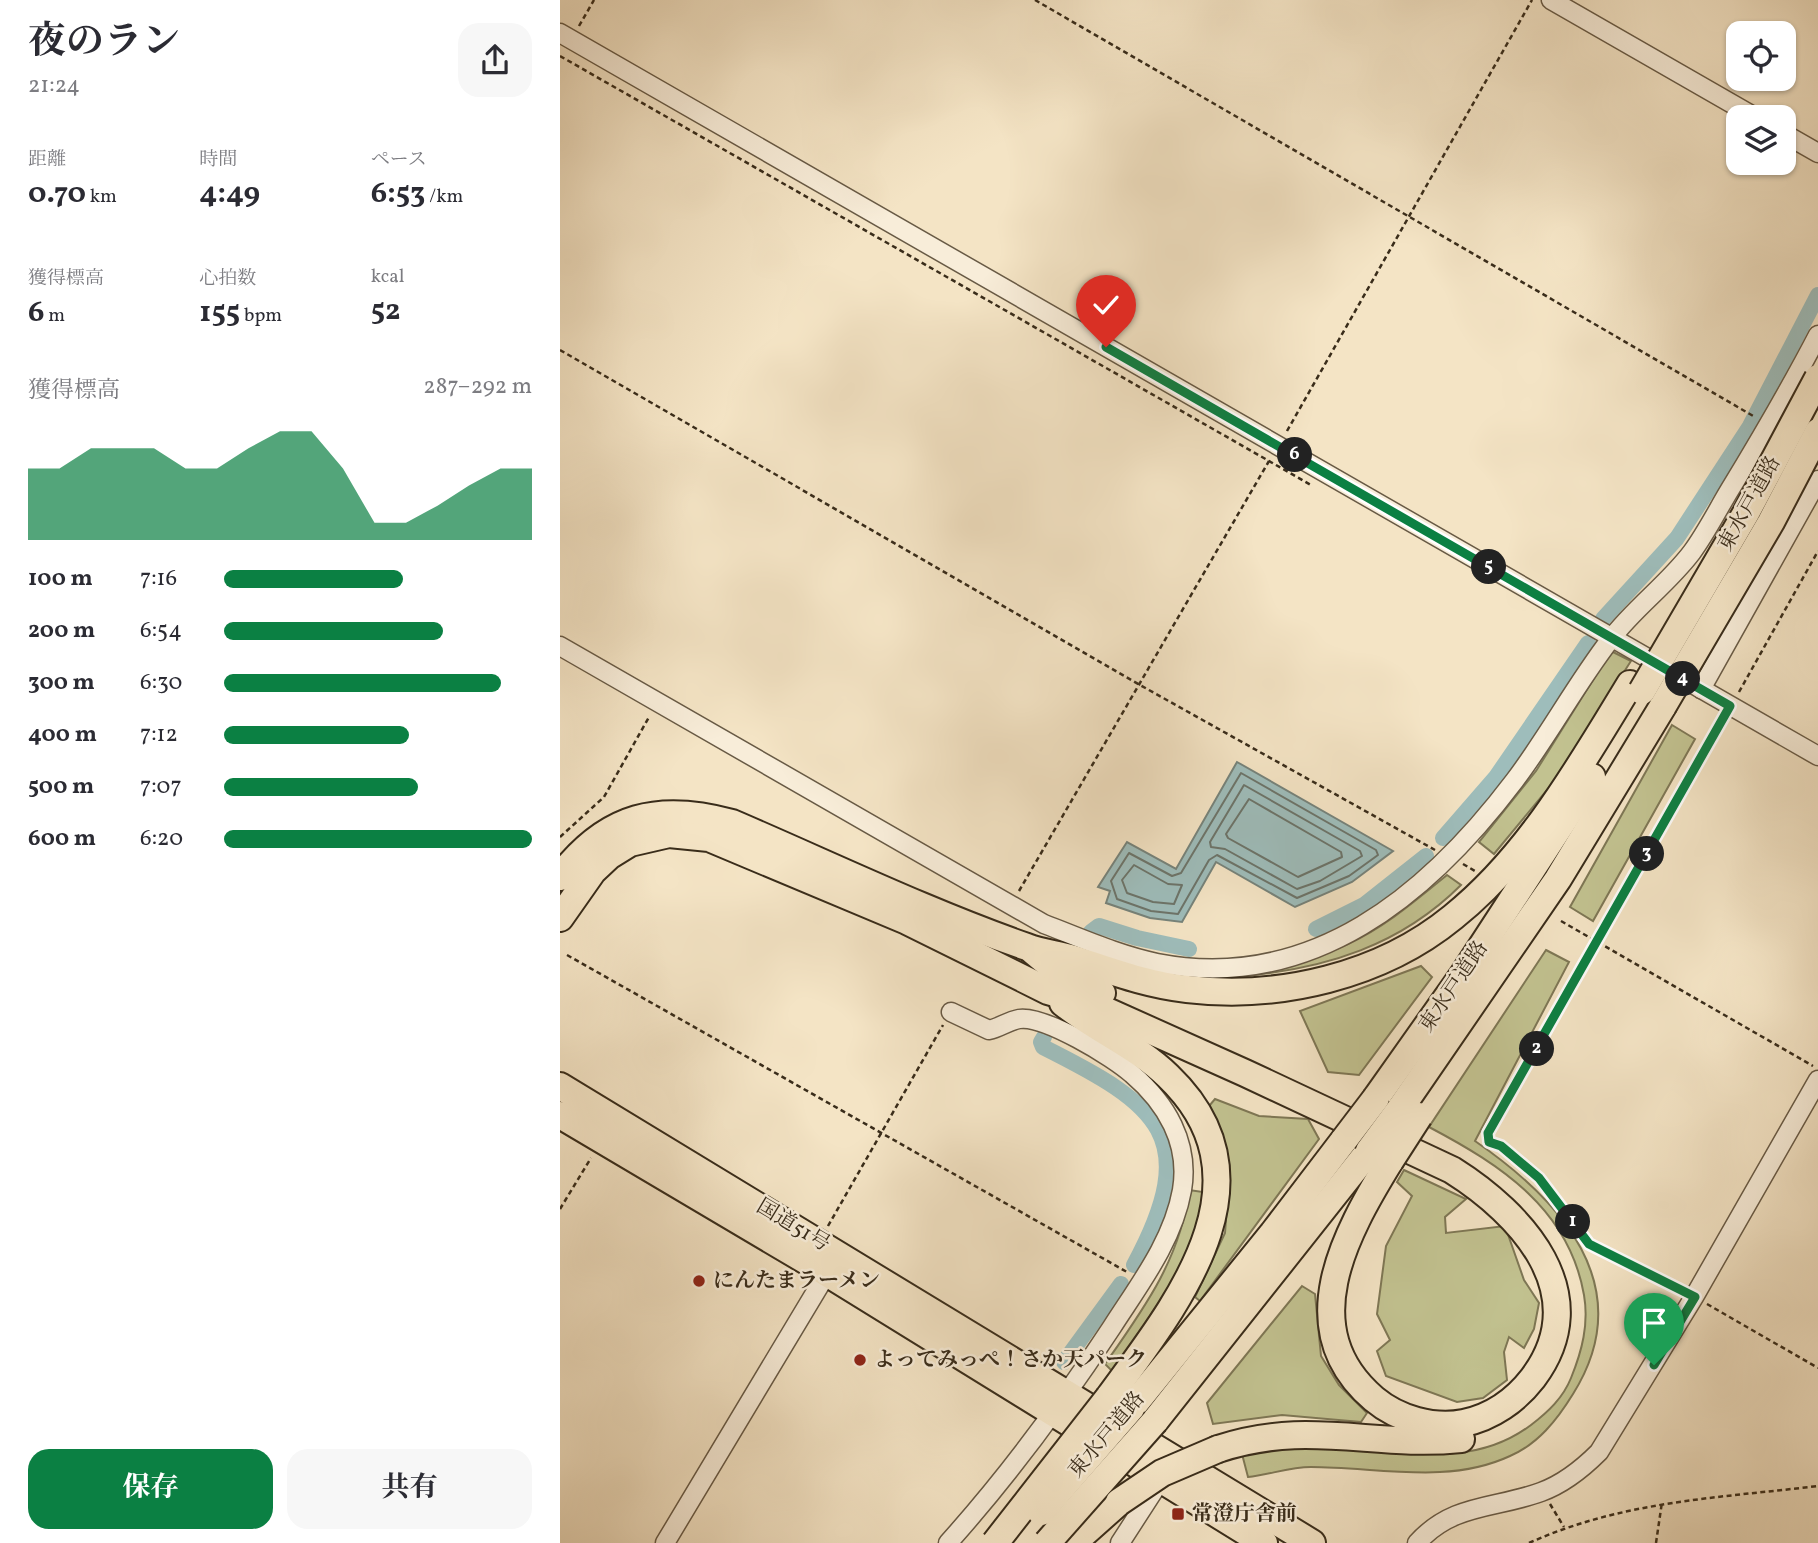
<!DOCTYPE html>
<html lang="ja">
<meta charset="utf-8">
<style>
body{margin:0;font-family:Vollkorn,"Noto Serif JP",serif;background:#f7f7f7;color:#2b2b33;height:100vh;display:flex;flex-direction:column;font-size:26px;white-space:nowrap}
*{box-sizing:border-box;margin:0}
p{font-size:23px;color:#7c7c81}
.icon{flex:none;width:38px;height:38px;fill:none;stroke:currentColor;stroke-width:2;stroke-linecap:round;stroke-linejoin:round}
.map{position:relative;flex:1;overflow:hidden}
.sheet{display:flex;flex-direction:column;background:#fff;width:560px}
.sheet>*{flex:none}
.buttons{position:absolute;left:1166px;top:21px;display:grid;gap:14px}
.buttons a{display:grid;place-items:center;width:70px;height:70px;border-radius:14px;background:#fff;box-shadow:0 2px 5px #0004;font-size:35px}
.pin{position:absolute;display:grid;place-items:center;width:60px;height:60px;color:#fff;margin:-72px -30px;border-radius:50% 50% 50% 0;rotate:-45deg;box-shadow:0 0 7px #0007}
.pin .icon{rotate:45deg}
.km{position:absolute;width:35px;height:35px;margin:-18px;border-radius:50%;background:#222;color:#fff;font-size:19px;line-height:35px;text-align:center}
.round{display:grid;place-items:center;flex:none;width:74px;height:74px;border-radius:21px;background:#f7f7f7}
.head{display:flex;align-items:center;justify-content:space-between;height:119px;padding:0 28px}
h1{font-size:38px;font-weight:700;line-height:52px}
.figures{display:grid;grid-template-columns:repeat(3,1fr);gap:10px;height:119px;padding:7px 28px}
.figures div{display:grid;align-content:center}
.figures b{font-size:30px;font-weight:700}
.figures small{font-size:19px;font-weight:400}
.figures p{font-size:19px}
.chart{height:196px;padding:14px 28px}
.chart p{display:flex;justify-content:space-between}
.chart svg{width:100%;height:126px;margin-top:7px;fill:#0b8043;opacity:.7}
.primary-button{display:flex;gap:14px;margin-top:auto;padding:14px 28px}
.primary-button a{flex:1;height:80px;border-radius:21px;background:#0b8043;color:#fff;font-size:28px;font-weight:700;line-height:80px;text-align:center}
.primary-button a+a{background:#f7f7f7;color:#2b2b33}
ul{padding:0 28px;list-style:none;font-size:23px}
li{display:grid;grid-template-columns:112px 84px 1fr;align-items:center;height:52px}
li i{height:18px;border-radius:9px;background:#0b8043}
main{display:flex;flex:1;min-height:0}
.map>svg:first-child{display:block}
</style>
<main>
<section class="sheet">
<div class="head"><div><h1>夜のラン</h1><p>21:24</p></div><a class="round"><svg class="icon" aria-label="share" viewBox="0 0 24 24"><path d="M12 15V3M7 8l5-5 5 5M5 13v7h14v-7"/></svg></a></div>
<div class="figures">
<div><p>距離</p><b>0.70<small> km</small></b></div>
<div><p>時間</p><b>4:49</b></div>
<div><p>ペース</p><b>6:53<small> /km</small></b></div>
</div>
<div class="figures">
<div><p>獲得標高</p><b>6<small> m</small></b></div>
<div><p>心拍数</p><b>155<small> bpm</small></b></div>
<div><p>kcal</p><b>52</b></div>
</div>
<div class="chart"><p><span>獲得標高</span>287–292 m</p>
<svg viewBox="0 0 160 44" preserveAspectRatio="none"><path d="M0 44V19L10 19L20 12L30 12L40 12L50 19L60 19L70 12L80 6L90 6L100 19L110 38L120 38L130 32L140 25L150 19L160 19V44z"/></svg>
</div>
<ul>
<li><b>100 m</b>7:16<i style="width:58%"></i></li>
<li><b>200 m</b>6:54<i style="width:71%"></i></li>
<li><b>300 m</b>6:30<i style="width:90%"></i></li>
<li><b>400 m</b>7:12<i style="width:60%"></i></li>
<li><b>500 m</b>7:07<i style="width:63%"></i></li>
<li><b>600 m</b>6:20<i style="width:100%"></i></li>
</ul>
<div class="primary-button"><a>保存</a><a>共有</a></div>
</section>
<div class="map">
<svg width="1258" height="1543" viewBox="0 0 1258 1543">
<rect width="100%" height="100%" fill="#f4e4c5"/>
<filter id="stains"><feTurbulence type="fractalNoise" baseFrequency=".00286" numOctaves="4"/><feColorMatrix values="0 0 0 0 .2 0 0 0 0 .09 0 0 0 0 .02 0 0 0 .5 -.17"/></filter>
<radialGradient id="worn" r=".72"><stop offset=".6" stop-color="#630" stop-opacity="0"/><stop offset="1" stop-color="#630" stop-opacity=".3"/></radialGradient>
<g fill="#c2c290" stroke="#7e7755" stroke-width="2">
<path d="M1051,651L1071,661L992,784L934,854L919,842L976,771Z"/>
<path d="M1112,725L1135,739L1033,921L1010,907Z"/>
<path d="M887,875L901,885C841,945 766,969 682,976V972C717,965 756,959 788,944C825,927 855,901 887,875Z"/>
<path d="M986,950L1009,962L915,1141C1002,1201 1080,1287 1013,1394C997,1420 978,1444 950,1456C888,1485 817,1467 751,1467C730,1467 708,1475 688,1477L682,1454C717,1445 756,1444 792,1447C856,1452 915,1467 971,1425C988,1412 1003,1398 1011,1378C1022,1351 1029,1324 1024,1295C1009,1209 941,1165 869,1127Z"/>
<path d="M861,966L872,977L799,1075L768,1072L740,1011Z"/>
<path d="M655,1099L699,1116L748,1119L759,1139L640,1301L635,1297L665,1233L669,1180L649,1106Z"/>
<path d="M844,1170L906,1199L885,1217L886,1233L945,1226L964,1280L979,1303L974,1329L964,1348L949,1337L944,1352L947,1380L923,1398L897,1402L826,1376L817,1351L830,1340L817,1314L826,1246L852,1196L837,1182Z"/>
<path d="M629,1190L643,1192C636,1260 590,1316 552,1371L545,1364C583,1310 621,1258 629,1190Z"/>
<path d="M742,1286L755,1294L761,1356L779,1385L807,1413L801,1422L722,1415L653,1424L647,1403Z"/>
</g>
<path fill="#9ebdbb" stroke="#76837b" stroke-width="2" d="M677,762L833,851L792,882L735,907L656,862L622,922L590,918L546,903L550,891L538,887L567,842L616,869Z"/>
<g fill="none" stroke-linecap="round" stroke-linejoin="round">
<g stroke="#6c746a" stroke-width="2">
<path d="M681,773L816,850L818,855L789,876L737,898L657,855L649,860L618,914L591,911L557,899L551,881L569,853L612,876L621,873Z"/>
<path d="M684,785L800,851L802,856L760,881L737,889L665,849L651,847L650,842Z"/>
<path d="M689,799L781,852L782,857L738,877L668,838L666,834Z"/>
<path d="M574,865L608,884L622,885L614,904L593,902L567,893L562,880Z"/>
</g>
<g stroke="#9ebdbb" stroke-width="16">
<path d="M1043,619L1117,538L1190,426L1258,295"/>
<path d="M883,838L936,777L1028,643"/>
<path d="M756,929L804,905L866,856"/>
<path d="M531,932L539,926L577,938L629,949"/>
<path d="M484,1037L481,1042L483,1047C599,1105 643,1137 574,1265"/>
<path d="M504,1362L561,1284"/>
</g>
<g stroke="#685a45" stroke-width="21">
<g id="minor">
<path d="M991,0L1195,117"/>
<path d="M0,33L1258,756"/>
<path d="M1223,133L1258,153"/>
<path d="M0,646L484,924C521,938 558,955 597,963C752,993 869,894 955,780C989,735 1016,684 1050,640C1074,608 1108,584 1132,552C1146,533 1157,511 1169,491C1200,440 1230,389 1258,335"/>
<path d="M1141,689L1258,480"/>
<path d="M105,1543L267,1273"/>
<path d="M388,1543C449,1475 502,1403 552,1327C579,1285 613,1241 622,1190C630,1143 606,1103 572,1074C553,1057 484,1015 459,1019C448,1021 439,1028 429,1030L391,1012"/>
<path d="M560,1543L600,1481"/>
<path d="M857,1543C893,1503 935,1509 981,1492C1003,1484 1023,1468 1039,1452L1134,1297L1258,1080"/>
</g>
</g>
<g stroke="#392c1a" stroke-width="30">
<g id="highway">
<path d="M0,877C47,815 99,803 172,823C270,865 367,912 467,947C482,953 499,954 514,959C551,971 588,985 627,989C719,1000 821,976 893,917C969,856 1020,766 1070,684"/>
<path d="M0,918L33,871L49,856L70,843L109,834L149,838L347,921L488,991L529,1003L685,1073L892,1170C962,1214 1036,1294 973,1378C956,1400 932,1417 904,1423C873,1429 838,1419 814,1399C732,1329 785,1234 830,1161"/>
<path d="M473,951L502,975L542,993"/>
<path d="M503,1003C537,1030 577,1046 608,1076C718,1181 616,1305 549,1397"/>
<path d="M0,1086L752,1543"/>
<path d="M816,1098L903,975L1032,777"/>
<path d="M840,1109L998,879L1103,706"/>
<path d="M0,1115L267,1273L704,1543"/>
<path d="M572,1407L713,1233L784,1140"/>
<path d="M595,1421L809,1151"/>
<path d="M658,1449C748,1419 813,1448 901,1439"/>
<path d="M513,1543L559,1502"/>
</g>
</g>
<g stroke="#392c1a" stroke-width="2.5" stroke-dasharray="5 3.5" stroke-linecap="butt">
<path d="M475,0L1195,417"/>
<path d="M19,26L34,0"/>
<path d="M0,56L751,485"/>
<path d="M0,350L580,685L875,850"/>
<path d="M727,431L972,0"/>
<path d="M1179,692L1258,551"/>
<path d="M0,837L44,797L89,717"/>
<path d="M903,864L915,871"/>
<path d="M459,891L709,461"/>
<path d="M1001,921L1253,1066"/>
<path d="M7,955L567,1272"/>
<path d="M0,1209L31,1158"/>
<path d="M268,1226L383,1025"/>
<path d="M1119,1290C1098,1279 1041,1256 1027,1242C995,1208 975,1159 929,1142L928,1133L1163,719"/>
<path d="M1147,1304L1258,1368"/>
<path d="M990,1504L1004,1527"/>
<path d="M969,1543C1062,1501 1158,1498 1258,1486"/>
<path d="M1096,1543L1102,1502"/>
</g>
<use href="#minor" stroke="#f8edd9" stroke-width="18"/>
<use href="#highway" stroke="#f4e4c5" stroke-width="26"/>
<g stroke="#392c1a" stroke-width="30" stroke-linecap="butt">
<g id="highway-bridge">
<path d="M1082,691L1186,513L1258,378"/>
<path d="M1103,706L1211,522L1258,432"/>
<path d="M784,1140L816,1098"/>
<path d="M809,1151L840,1109"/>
<path d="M830,1161L859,1116"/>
<path d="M559,1502L602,1473L658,1449"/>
<path d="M481,1512L572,1407"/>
<path d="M435,1543L549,1397"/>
<path d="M487,1543L595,1421"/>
</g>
</g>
<use href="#highway-bridge" stroke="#f4e4c5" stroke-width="26"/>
</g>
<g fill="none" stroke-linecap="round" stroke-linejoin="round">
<g stroke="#fff" stroke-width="14">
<path id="route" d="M546,347L1170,706L928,1133L929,1142L941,1146L979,1178L1029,1244L1135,1297L1094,1365"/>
</g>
<use href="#route" stroke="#0b8043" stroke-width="9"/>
</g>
<g fill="#8f2418" stroke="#f8edd9" stroke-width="2.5">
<circle cx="139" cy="1281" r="7"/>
<circle cx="300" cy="1360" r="7"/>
<rect x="611" y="1507" width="14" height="14" rx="3.5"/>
</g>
<g text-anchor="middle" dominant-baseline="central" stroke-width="5" stroke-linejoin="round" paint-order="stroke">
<g font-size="21" fill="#392c1a" stroke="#f8edd9">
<text transform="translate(1190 504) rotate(-61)">東水戸道路</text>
<text transform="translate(894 987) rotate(-56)">東水戸道路</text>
<text transform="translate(233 1226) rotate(31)">国道51号</text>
<text transform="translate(547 1435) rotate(-50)">東水戸道路</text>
</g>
<g font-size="21" font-weight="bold" fill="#392c1a" stroke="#f8edd9" text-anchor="start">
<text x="153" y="1281">にんたまラーメン</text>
<text x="314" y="1360">よってみっぺ！さか天パーク</text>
<text x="632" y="1514">常澄庁舎前</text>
</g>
</g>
<rect width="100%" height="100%" filter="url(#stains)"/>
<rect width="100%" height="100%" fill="url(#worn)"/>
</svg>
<div class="buttons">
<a><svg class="icon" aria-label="locate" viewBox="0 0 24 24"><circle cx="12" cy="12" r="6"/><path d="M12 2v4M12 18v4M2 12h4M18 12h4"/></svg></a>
<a><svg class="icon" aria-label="layers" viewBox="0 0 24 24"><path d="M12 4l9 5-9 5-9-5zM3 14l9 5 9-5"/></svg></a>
</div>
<div class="pin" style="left:1094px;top:1365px;background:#1e9e55"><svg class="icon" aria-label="arrive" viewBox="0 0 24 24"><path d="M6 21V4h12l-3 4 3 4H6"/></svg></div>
<div class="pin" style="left:546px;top:347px;background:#d93025"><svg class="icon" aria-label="check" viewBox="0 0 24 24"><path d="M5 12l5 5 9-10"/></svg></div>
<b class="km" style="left:1013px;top:1222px">1</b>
<b class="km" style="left:977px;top:1049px">2</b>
<b class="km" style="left:1087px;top:854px">3</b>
<b class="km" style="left:1123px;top:679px">4</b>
<b class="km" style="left:929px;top:567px">5</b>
<b class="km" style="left:735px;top:455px">6</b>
</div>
</main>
